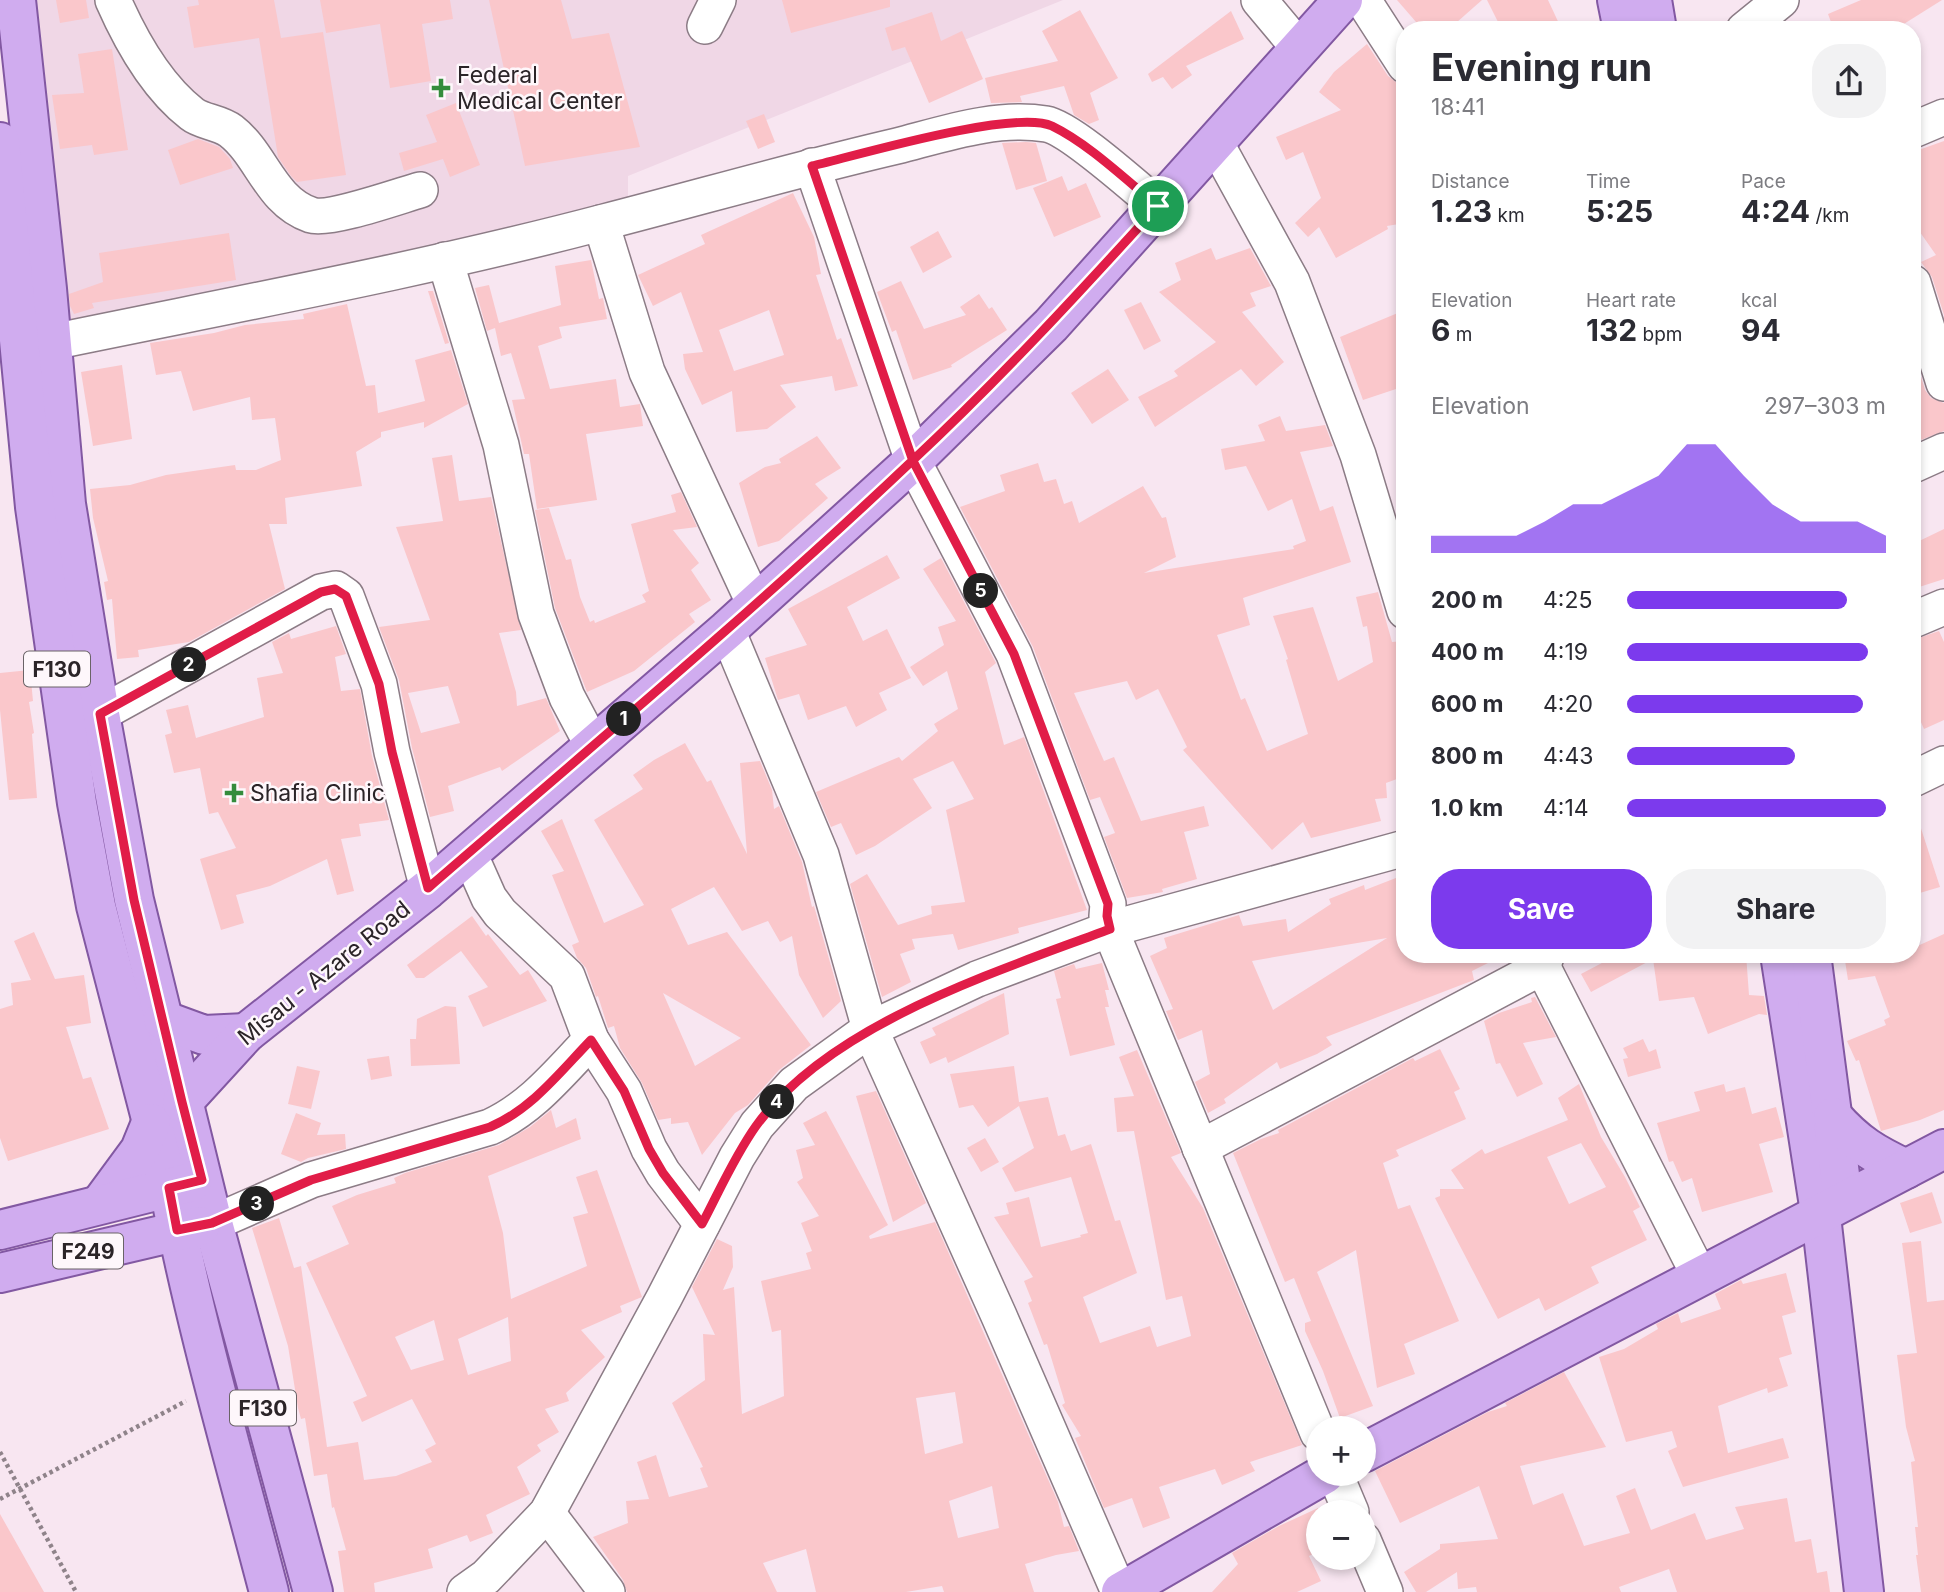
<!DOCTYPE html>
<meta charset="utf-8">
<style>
body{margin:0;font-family:Inter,sans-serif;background:#f2f2f3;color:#2b2b33;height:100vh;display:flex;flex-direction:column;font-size:26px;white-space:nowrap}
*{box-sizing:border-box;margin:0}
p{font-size:23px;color:#7c7c81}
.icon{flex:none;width:38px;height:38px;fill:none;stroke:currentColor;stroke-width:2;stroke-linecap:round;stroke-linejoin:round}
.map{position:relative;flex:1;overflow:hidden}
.side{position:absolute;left:1396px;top:21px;width:525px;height:942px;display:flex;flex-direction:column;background:#fff;border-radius:28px;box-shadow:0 4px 10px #0003}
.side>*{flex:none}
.controls{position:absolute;left:1306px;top:1416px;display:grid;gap:14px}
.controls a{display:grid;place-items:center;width:70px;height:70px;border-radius:50%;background:#fff;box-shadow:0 4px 10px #0003;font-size:35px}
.pin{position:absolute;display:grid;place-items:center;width:60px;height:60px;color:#fff;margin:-30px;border:4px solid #fff;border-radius:50%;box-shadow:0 2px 7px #0007}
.km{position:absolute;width:35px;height:35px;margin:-18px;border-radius:50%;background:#222;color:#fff;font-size:19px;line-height:35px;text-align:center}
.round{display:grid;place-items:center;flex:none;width:74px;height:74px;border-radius:28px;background:#f2f2f3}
.headline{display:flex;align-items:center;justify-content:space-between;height:119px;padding:0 35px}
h1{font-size:38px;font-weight:700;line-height:52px}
.metrics{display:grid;grid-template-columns:repeat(3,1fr);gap:10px;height:119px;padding:7px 35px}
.metrics div{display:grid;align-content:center}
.metrics b{font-size:30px;font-weight:700}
.metrics small{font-size:19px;font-weight:400}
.metrics p{font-size:19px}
.chart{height:196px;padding:14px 35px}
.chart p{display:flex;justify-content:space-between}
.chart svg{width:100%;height:126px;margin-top:7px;fill:#7c3aed;opacity:.7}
.button{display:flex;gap:14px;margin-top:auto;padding:14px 35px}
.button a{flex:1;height:80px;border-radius:28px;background:#7c3aed;color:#fff;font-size:28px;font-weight:700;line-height:80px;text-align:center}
.button a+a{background:#f2f2f3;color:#2b2b33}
ul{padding:0 35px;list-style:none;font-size:23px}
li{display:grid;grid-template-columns:112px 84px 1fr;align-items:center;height:52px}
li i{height:18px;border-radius:9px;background:#7c3aed}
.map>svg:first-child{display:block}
</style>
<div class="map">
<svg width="1944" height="1592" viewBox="0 0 1944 1592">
<rect width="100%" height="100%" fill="#f8e6f1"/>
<path fill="#f0d7e6" d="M26,0H1063L628,176V200L353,267L62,329Z"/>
<g fill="#fac7cb" fill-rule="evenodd">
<path d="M56,0H86L89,18L60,23Z"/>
<path d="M198,0H274L281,38L323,32L346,175L297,182L291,176L278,157L259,38L194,48L187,7L199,5Z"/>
<path d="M320,0H450L453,19L422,24L431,81L390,88L380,24L326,33Z"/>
<path d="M489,0H561L572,39L609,33L640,147L525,166Z"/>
<path d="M782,0H890V7L791,33Z"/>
<path d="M1397,0H1482L1448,30H1423Z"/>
<path d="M1487,0H1548L1562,30H1502Z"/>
<path d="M1861,0H1942L1899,27L1887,30H1834L1828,14Z"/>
<path d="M1080,10L1118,78L1090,93L1099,120L1089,124L1074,115L1064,86L1020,96L1022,102L991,103L985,78L1058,61L1042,31Z"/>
<path d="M1231,11L1244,39L1186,66L1192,75L1172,89L1163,77L1152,82L1148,74Z"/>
<path d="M932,12L941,41L962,31L983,79L929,103L905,47L892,51L885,28Z"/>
<path d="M1367,44L1388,76L1397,83L1405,96V223L1387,226L1388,229L1336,258L1319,227L1308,237L1295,223L1321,198L1303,152L1286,160L1276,137L1341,110L1319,92L1334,72Z"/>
<path d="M112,49L128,150L94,155L92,145L60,149L52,95L84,93L78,54Z"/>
<path d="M456,103L480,165L450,177L443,159L404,171L399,153L437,142L426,115Z"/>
<path d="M764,114L775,142L758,149L746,121Z"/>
<path d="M198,139L219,147L230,159L233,168L180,185L168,150Z"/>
<path d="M1944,141V315L1932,277L1921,262L1936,255L1915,225L1913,218V152Z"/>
<path d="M1026,142L1036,143L1047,181L1016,190L1002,143Z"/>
<path d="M1062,176L1068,191L1086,183L1101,217L1054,237L1033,188Z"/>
<path d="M793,193L814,237L821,274L816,275L837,340L841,338L858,386L835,391L832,376L780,385L796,407L767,429L736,432L732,391L702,405L685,369L683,354L703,352L681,292L653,306L638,275L705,244L701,235ZM769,310L784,355L734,371L719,330Z"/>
<path d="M938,231L952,257L923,273L910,247Z"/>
<path d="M229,233L236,280L92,303L94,308L74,314L70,306L69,294L103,282L99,253Z"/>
<path d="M1211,248L1216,260L1250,248L1271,286L1250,293L1256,306L1242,312L1284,362L1256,386L1241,369L1155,427L1138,397L1178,376L1174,371L1216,342L1159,292L1181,280L1175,263Z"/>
<path d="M591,260L599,299L603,298L607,319L559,327L562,338L538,346L550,389L616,379L620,407L640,404L643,426L586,434L597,500L537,509L529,454H524L512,400L525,399L511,353L501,356L495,328L487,331L475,288L489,285L499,323L561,305L555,266Z"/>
<path d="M901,281L924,329L966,315L960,307L979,294L989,309L992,307L1007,330L951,365L952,367L913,380L896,330L892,332L877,292Z"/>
<path d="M428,291H433L449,343L445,344Z"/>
<path d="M1141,302L1161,341L1144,350L1124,310Z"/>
<path d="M347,304L366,386L375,385L378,413L425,401L415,360L451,350L468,404L424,428V422L381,432V437L356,452L362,486L285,498L287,524H269L285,589L189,642L138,650L139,657L117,659L112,599L107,600L104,582L108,581L93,518L90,489L130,485L166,475L235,465L236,470H256L281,460L275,418L252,420L250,397L193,411L181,371L156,375L150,343L214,333L245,325L304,319L303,314Z"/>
<path d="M1405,310V386L1363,400L1340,337Z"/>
<path d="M1913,350L1925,390L1931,398L1944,403V431L1913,443Z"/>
<path d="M122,365L132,439L93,446L81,372Z"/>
<path d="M1108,369L1129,400L1092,424L1071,393Z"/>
<path d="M1280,416L1286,431L1325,425L1333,446L1300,452L1320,511L1333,506L1351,562L1243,598L1250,625L1217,635L1241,700L1245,698L1267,751L1308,734L1286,660L1288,659L1273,616L1313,607L1338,681L1373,662L1367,626L1363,627L1356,597L1378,592L1392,642L1404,641L1405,776L1386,783L1387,798L1375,799L1381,821L1311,838L1303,822L1272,850L1183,750L1187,747L1158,689L1136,700L1127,681L1074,693L1104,761L1114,757L1141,821L1204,806L1209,826L1184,832L1197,879L1162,889L1163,892L1127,898L1104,837L1115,833L1100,797L1090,800L1033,647L960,507L1005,491L1000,475L1038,463L1044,482L1056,479L1064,504L1072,501L1079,523L1143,486L1162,518L1166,517L1176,557L1144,573L1294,549L1293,546L1306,541L1292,499L1268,511L1246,466L1225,470L1221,449L1265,441L1258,425Z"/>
<path d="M817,436L841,468L815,484L828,498L779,541L758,547L739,483L765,467L781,463L779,459Z"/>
<path d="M452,455L459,501L491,497L521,630L499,633L516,692L517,706L546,698L560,731L502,771L500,767L448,786L454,811L430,817L412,748L399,680L379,627L430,620L396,527L443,521L432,458ZM448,686L460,723L421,733L408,693Z"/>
<path d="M681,492L697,527L673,530L699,563L691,570L711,600L689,614L695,622L634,671L587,692L555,608L535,510L549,508L566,560L571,559L580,597L590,622L594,620L595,623L646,602L642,595L649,591L631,524L676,512L671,495Z"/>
<path d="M1944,529V579L1913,589V544Z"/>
<path d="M887,555L900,578L847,607L863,641L887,629L911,678L879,693L887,710L856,727L846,706L808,720L799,694L778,700L765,658L807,645L788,609Z"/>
<path d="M941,558L996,663L985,672L1004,745L1024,737L1087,910L1018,928L1019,933L958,950L953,934L912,939L915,949L900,954L911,982L882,997L850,884L867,874L898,925L932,914L931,906L965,902L946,810L974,799L953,761L913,779L932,808L875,846L856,855L841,823L831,827L816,792L899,757L902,761L938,731L934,724L958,709L947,671L923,686L910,667L944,645L938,627L956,621L923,569Z"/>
<path d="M336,626L346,654L335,657L341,691L360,689L372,756L389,820L359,824L361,836L341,839L354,891L337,895L327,859L270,886L236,895L244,923L221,930L200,859L236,848L218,812L209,814L200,768L174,773L165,735L172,733L166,710L188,705L196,738L264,717L257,678L283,673L272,642L289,633L291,639Z"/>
<path d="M1939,631L1944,642V720L1924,729L1913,704V640Z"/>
<path d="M30,670L33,701L29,702L34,733L32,734L37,798L9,800L0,710V673Z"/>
<path d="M685,743L707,782L711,780L747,854L740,763L760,761L772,790L774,809L779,806L802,862L812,907L814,906L841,1001L823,1018L799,975L792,936L780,942L768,921L742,931L714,887L671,909L688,945L727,932L811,1045L779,1070L748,1105L735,1113L702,1155L688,1122L671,1124V1118L658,1120L642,1083L620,1048L614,1026L608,1028L598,996L596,997L586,968L577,958L572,945L579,942L552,875L564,871L541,831L562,819L604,923L644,905L594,820L643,789L633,775L654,760ZM663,993L741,1038L695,1066Z"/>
<path d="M1913,813H1916L1940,887L1913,895Z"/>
<path d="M1401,876L1405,887V954H1506L1472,971L1474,980L1326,1037L1332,1045L1317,1054L1280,1069L1277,1062L1224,1099L1226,1103L1208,1113L1195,1082L1210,1074L1202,1030L1178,1040L1166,1011L1173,1009L1150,956L1167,948L1164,938L1239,915L1243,926L1286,919L1288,932L1331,904L1329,899L1364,885L1365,890ZM1387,938L1273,1010L1252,961L1292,954Z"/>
<path d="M472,916L486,936L488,934L520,975L528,970L547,1001L483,1027L468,996L488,987L461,951L424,978H416L407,965Z"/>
<path d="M34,932L55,979L84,975L91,1023L66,1027L83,1079L91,1077L109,1129L8,1161L0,1138V1009L13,1005L11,983L31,980L14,941Z"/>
<path d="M1944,934V1110L1920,1120L1881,1131L1859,1060L1856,1061L1847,1041L1886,1025L1884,1020L1890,1017L1875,976L1848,980L1844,954H1913V948Z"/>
<path d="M1619,954H1746L1749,995L1764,996L1767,1015L1759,1014L1708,1034L1694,997L1659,1001L1653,959L1591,992L1581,974Z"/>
<path d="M1102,963L1109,990H1105L1109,1007H1105L1115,1045L1070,1056L1056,999L1061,998L1054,971L1074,964L1076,969Z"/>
<path d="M1004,993L1009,1034L948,1063L946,1057L930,1064L920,1042L936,1035L932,1028Z"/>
<path d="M1535,997L1556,1037L1523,1043L1543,1084L1517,1097L1500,1063L1496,1064L1484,1021L1499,1013L1532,1002L1531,998Z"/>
<path d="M445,1006L456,1007L460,1064L411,1066L410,1039H416L417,1019Z"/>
<path d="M1643,1039L1649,1052L1656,1049L1661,1068L1628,1077L1623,1059L1628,1058L1623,1048Z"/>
<path d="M1440,1049L1460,1089L1454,1092L1466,1119L1396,1150L1399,1156L1383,1163L1398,1209L1410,1205L1459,1321L1404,1344L1415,1374L1377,1388L1356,1250L1317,1272L1373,1406L1340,1418L1323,1371L1305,1331V1323L1311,1321L1294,1278L1285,1282L1233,1153L1261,1139L1279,1133L1278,1130L1413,1058L1415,1061Z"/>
<path d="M1137,1050L1181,1153L1171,1157L1203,1208L1302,1445L1250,1462L1255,1471L1222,1485L1215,1469L1159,1487L1170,1518L1143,1528L1132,1498L1104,1508L1075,1438L1081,1436L1062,1405L1065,1403L1047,1344L1044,1345L1028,1303L1032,1301L1024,1281L1033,1277L994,1217L1009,1214L1006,1203L1029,1197L1041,1247L1081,1237L1080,1235L1088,1233L1071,1177L1015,1192L1002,1168L1034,1148L1019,1106L988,1127L973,1105L959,1108L950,1074L1014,1066L1019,1102L1048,1097L1058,1136L1065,1134L1071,1151L1091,1144L1115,1221L1120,1220L1137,1273L1083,1297L1100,1343L1150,1326L1157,1347L1191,1336L1182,1296L1166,1300L1134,1131L1117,1132L1114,1098L1134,1096L1119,1057Z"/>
<path d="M389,1056L392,1076L371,1080L367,1059Z"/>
<path d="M297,1066L320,1071L311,1109L288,1104Z"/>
<path d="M1579,1084L1601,1137L1625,1177L1640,1207L1633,1211L1647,1240L1591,1267L1599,1283L1545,1311L1539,1298L1498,1319L1435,1198L1440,1196V1189H1464L1451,1170L1482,1149L1485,1154L1568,1120L1558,1098ZM1581,1143L1606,1187L1569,1204L1547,1157Z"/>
<path d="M1724,1084L1726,1092L1745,1087L1752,1114L1776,1107L1784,1137L1759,1144L1773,1192L1702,1212L1692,1178L1682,1182L1673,1161L1669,1162L1657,1123L1700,1111L1694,1092Z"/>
<path d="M876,1091L926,1203L893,1222L856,1096Z"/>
<path d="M551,1110L556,1128L576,1118L581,1139L488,1176L503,1233L511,1299L587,1266L573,1217L588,1213L576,1177L597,1170L642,1297L620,1306L622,1312L581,1330L605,1357L566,1393L569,1401L545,1409L559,1432L537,1445L541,1451L517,1467L530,1494L486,1515L493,1533L470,1542L467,1535L428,1549L433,1568L374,1583L375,1592H344L338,1551L346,1550L334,1507L332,1508L327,1474L314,1476L305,1418L301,1419L298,1408L288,1346L252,1228L279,1218L294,1268L301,1266L327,1447L358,1442L364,1480L396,1476L432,1462L425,1450L436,1444L412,1399L362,1422L353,1402L367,1396L306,1263L349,1244L332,1206L357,1195L396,1183L394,1178L405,1173L499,1145L530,1127ZM508,1317L511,1361L468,1375L458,1339ZM434,1320L444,1360L411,1370L395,1337Z"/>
<path d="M826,1111L888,1225L869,1236L870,1239L935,1222L1058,1502L1064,1527L1069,1526L1079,1551L1056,1555L1025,1564L1034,1592H944L942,1586L906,1592H816L806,1549L763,1563L777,1592H627L623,1580L593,1537L628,1523L626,1501L649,1499L637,1462L656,1455L669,1497L708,1487L700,1468L703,1467L672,1403L705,1380L703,1334L715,1335L692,1287L717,1239L732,1246L733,1267L723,1290L734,1287L742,1414L784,1396L781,1330L772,1332L761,1281L811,1269L806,1253L812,1251L801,1223L819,1216L797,1182L803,1178L796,1150L815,1145L803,1123ZM955,1392L963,1443L925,1454L916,1398ZM992,1486L999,1528L958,1538L949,1501Z"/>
<path d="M296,1113L321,1123L317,1135L345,1134L346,1149L308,1158L301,1162L281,1154Z"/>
<path d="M985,1138L999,1162L981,1172L967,1148Z"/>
<path d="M1932,1192L1942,1223L1910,1233L1900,1203Z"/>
<path d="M1921,1241L1927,1302L1944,1300V1592H1921L1916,1555H1918L1915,1527H1918L1911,1462L1915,1461L1906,1427L1897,1355L1917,1353L1902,1243Z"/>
<path d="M1786,1273L1796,1312L1782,1316L1792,1354L1779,1358L1788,1386L1768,1393L1767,1388L1718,1406L1728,1453L1783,1438L1789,1458L1683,1487L1668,1451L1677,1447L1672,1431L1626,1442L1599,1357L1624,1349L1658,1329L1656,1324L1678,1313L1681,1323L1721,1309L1715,1294L1741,1280L1743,1284Z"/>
<path d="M1564,1372L1606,1447L1520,1466L1533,1505L1563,1493L1584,1546L1630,1533L1616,1496L1635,1488L1651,1530L1695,1513L1706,1540L1744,1529L1735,1507L1787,1498L1795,1542L1811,1539L1817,1573L1827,1571L1830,1592H1677L1669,1569L1619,1587L1621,1592H1477L1476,1587L1458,1589L1457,1572L1426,1592H1416L1404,1572L1440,1549V1544L1498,1539L1479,1486L1400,1523L1375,1471L1488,1412L1507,1406L1505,1403Z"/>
<path d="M1318,1508V1552L1309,1556L1321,1581L1297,1592H1212L1238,1564L1232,1553L1279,1526Z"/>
<path d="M0,1514L44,1592H0Z"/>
</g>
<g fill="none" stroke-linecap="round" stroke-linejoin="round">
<g stroke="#8c7c86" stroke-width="38">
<g id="minor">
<path d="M113,0C131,41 156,86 192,114C202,122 219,122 231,131C262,155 270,201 311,215C329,221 399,196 420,190"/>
<path d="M1259,0L1300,49"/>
<path d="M1363,0L1405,65"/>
<path d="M705,26L718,0"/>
<path d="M1744,30L1781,0"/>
<path d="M1913,130L1944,117"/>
<path d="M1215,142L1292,282L1358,455L1405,611"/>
<path d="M812,166L913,461L1014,654L1108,904L1107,916L1110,929L1318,1433"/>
<path d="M601,223L647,372L755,605"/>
<path d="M445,260L501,445L536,614L567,697L593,746"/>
<path d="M1913,283L1944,383"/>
<path d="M52,342C236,304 422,270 604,222C701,197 798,169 897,146C944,134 996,116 1046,124C1070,128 1136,188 1158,206"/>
<path d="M1913,465L1944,451"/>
<path d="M1913,620L1944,607"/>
<path d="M727,630L821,855L870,1029L999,1316L1119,1592"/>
<path d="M100,714L321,592L336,589L346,596L379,684L392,752L428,889"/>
<path d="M1913,779L1944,764"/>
<path d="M469,853L489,898L500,913L567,976L591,1040L624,1091L649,1149L663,1173L702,1224"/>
<path d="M1536,954L1699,1275"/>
<path d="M1200,1148L1542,967L1547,954"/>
<path d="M213,1223L311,1180L490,1127C532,1108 560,1072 591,1040"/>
<path d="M1335,1474L1351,1512"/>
<path d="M547,1513L607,1592"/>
<path d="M1363,1540L1385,1592"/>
<path d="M465,1592L486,1577L547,1513L664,1298L737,1157L757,1125L794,1084L870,1029L977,979L1110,929L1405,848"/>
</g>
</g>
<g stroke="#8258a2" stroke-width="42">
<g id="major">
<path d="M16,0L47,289L66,504L100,714L134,900L213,1223L313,1592"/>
<path d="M1617,0L1623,30"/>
<path d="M1652,0L1657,30"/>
<path d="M0,142L35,507L77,803L96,906L169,1188C195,1324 234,1458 269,1592"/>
<path d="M1780,954L1822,1225L1864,1592"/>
<path d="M1811,954L1842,1190"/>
<path d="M163,1020L204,1035L246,1033"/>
<path d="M182,1103L246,1033L428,889L727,630L913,461L1051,325L1343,0"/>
<path d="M1833,1117C1857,1144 1874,1154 1906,1169"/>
<path d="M101,1203L140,1150L151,1123"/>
<path d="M0,1230L192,1182"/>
<path d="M0,1273L200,1226"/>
<path d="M1363,1453L1944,1149"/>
<path d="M1121,1592L1325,1474"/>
</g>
</g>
<g stroke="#8f838a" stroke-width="4.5" stroke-dasharray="3.5 3.5" stroke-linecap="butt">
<path d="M0,1452L76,1592"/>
<path d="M0,1499L186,1401"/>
</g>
<use href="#minor" stroke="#fff" stroke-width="35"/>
<use href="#major" stroke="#d0acef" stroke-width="38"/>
</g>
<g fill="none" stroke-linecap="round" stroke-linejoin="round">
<g stroke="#fff" stroke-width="14">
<path id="route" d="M1158,206C1079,293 999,380 912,461C756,609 591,747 428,888L392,752L379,684L346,596L335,589L321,592L100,714L134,900L182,1102L202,1180L169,1188L177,1230L212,1223L311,1180L490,1127C532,1109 560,1072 591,1040L624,1091L649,1149L663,1173L702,1224C719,1192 734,1157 756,1126C829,1024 996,972 1110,929L1107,916L1108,904L1014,654L913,461L812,166C858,155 1014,109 1052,126C1089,144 1126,180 1158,206"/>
</g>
<use href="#route" stroke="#e11d48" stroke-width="9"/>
</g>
<g fill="#348c3c" stroke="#fef7fb" stroke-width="2.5">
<path d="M437.5 77.5h7v7h7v7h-7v7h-7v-7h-7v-7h7z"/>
<path d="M230.5 782.5h7v7h7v7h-7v7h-7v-7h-7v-7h7z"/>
</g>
<g text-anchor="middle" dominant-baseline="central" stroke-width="5" stroke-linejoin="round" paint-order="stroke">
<g fill="#fef7fb" stroke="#6a6367" stroke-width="2">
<rect x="24" y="651.5" width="66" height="35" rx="5"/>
<rect x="53" y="1233.5" width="70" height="35" rx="5"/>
<rect x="230" y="1390.5" width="66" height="35" rx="5"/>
</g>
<g font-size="21" font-weight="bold" fill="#2b2428">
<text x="57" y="669">F130</text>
<text x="88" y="1251">F249</text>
<text x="263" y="1408">F130</text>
</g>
<g font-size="23" fill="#2b2428" stroke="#fef7fb" text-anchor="start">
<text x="457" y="75">Federal<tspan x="457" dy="26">Medical Center</tspan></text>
<text x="250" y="793">Shafia Clinic</text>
</g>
<g font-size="23" fill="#2b2428" stroke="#fef7fb">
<text transform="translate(324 973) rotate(-39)">Misau - Azare Road</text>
</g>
</g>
</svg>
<div class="controls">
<a>+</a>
<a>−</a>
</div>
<div class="pin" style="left:1158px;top:206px;background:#1e9e55"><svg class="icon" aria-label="arrive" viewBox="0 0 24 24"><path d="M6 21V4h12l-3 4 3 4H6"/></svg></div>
<b class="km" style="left:624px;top:719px">1</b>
<b class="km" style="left:189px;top:665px">2</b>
<b class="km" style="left:257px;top:1204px">3</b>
<b class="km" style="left:777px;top:1102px">4</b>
<b class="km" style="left:981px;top:591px">5</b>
<section class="side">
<div class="headline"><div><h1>Evening run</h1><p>18:41</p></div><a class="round"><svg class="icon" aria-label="share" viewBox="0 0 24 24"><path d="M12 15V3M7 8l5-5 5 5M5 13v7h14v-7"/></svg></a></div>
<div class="metrics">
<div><p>Distance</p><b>1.23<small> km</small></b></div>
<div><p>Time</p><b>5:25</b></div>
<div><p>Pace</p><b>4:24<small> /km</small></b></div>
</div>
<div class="metrics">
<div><p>Elevation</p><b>6<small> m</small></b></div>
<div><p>Heart rate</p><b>132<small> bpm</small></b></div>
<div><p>kcal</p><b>94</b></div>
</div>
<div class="chart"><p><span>Elevation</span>297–303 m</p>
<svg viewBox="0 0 160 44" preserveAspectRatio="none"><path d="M0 44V38L10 38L20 38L30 38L40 33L50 27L60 27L70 22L80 17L90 6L100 6L110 17L120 27L130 33L140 33L150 33L160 38V44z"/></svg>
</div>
<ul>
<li><b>200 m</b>4:25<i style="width:85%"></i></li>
<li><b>400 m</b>4:19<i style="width:93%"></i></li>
<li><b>600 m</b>4:20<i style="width:91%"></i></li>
<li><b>800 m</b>4:43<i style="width:65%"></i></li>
<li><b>1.0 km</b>4:14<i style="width:100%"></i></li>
</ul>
<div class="button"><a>Save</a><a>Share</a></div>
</section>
</div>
